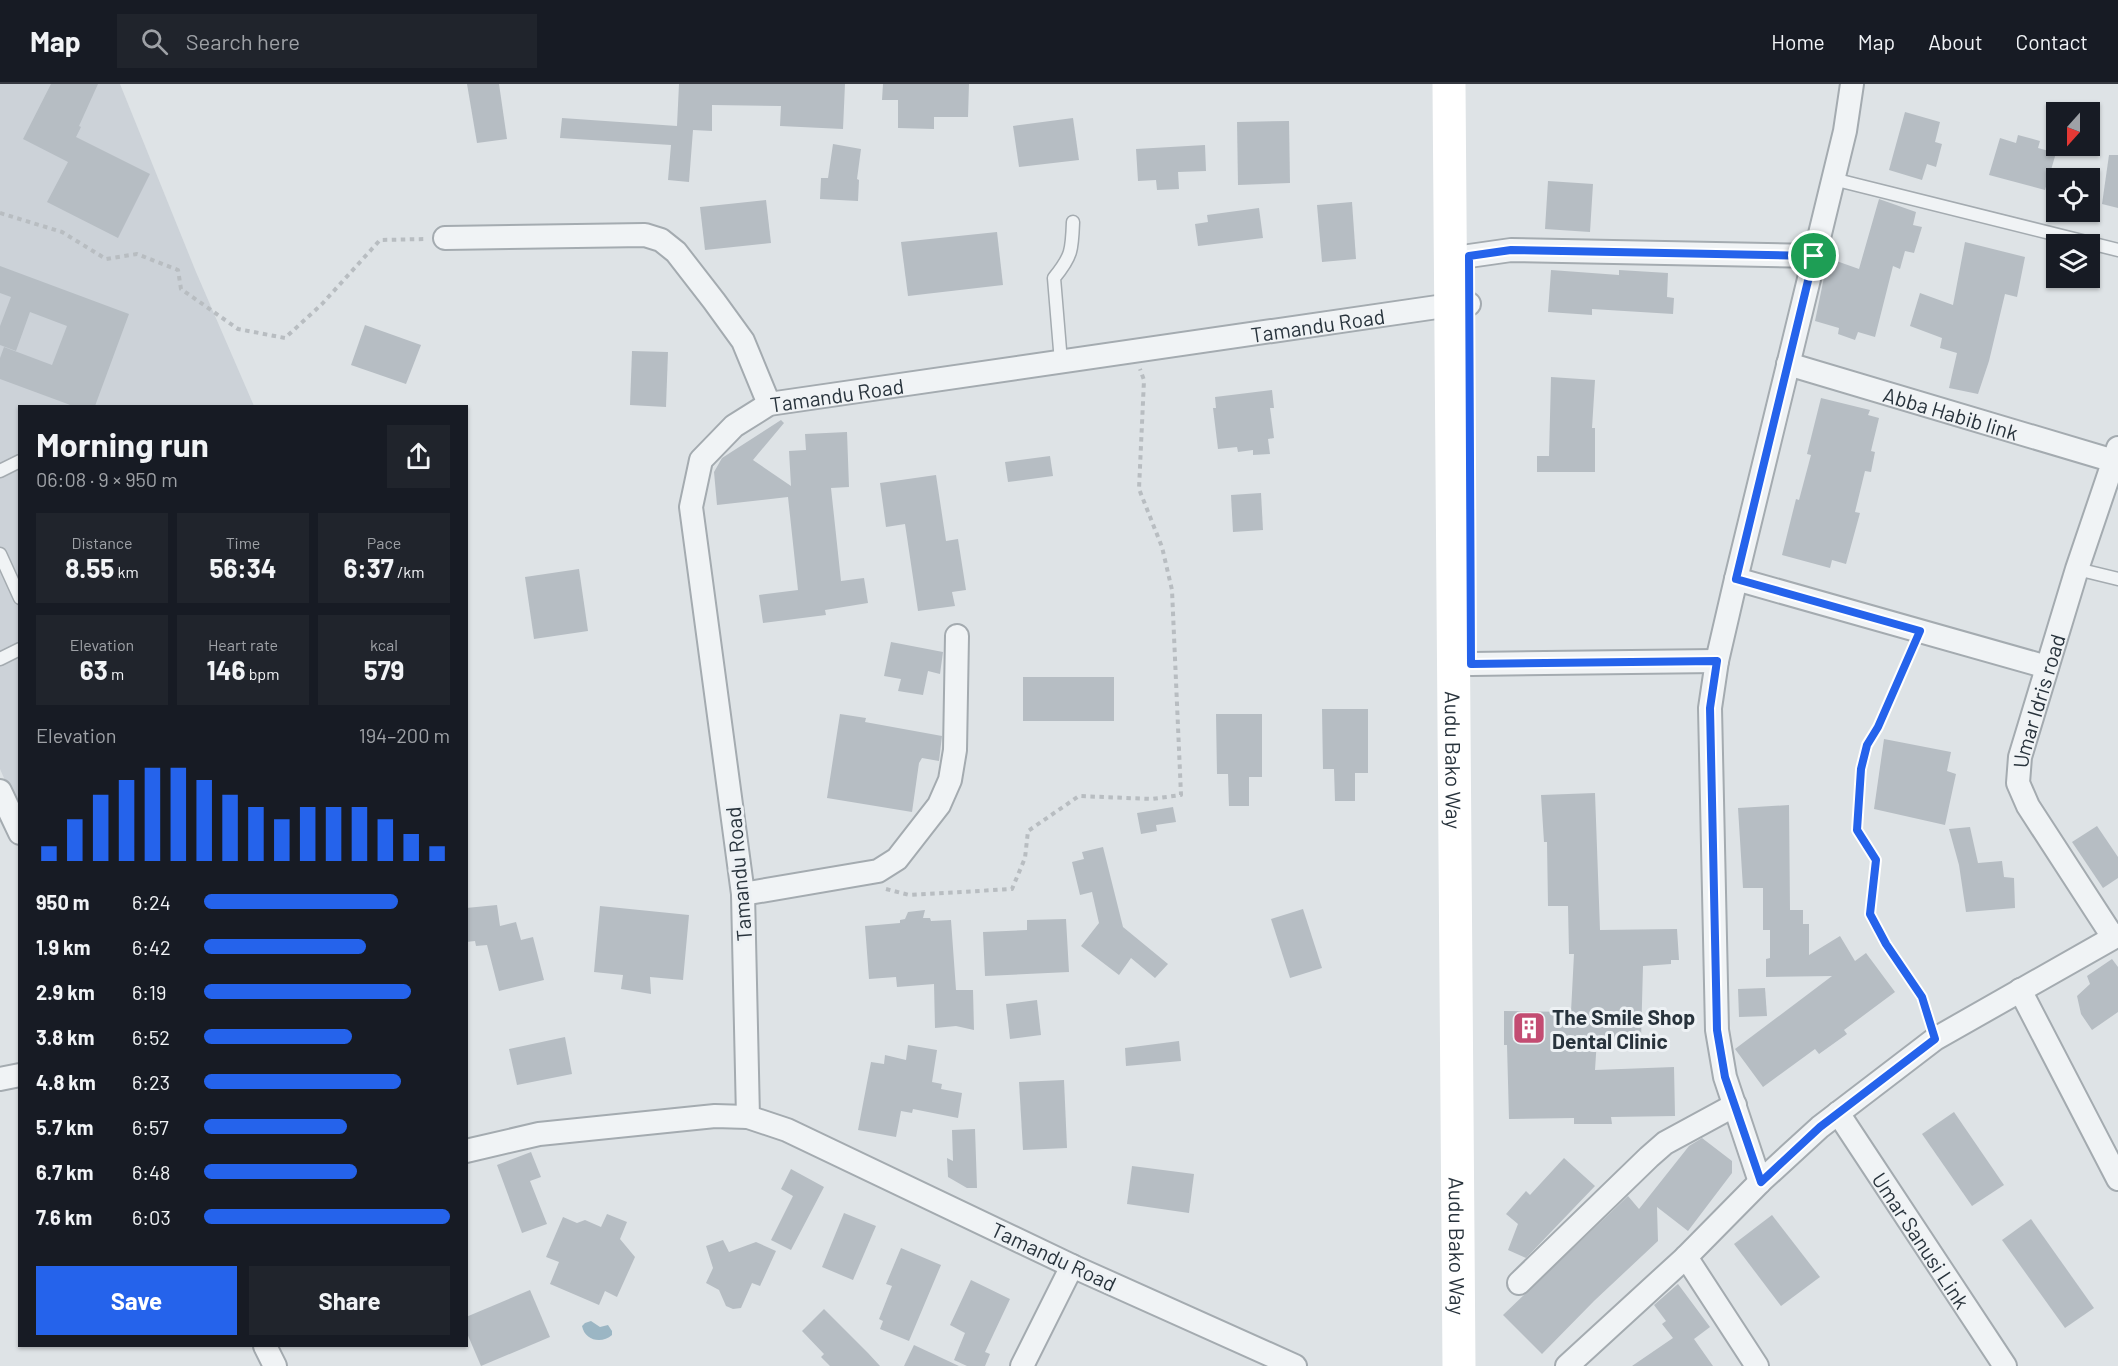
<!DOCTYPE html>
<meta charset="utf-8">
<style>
body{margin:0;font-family:Barlow,sans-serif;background:#20242c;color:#f1f3f6;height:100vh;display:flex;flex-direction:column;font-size:22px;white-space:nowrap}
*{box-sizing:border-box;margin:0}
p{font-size:20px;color:#9ea1a6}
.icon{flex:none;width:33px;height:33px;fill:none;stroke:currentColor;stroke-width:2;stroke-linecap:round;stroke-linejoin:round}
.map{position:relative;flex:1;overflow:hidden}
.side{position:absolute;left:18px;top:321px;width:450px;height:942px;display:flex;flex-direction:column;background:#171b24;border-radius:0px;box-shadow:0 2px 4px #0004}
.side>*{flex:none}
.needle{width:39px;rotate:201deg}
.controls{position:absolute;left:2046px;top:18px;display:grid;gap:12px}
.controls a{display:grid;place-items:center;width:54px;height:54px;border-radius:0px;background:#171b24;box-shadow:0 2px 4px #0004;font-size:30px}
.pin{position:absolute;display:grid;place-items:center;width:51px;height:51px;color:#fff;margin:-26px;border:3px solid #fff;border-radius:50%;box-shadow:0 2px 6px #0007}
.round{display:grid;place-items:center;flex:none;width:63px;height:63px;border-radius:0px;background:#20242c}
.headline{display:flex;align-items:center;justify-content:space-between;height:102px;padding:0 18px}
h1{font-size:33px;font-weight:700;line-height:45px}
.figures{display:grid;grid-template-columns:repeat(3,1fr);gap:9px;height:102px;padding:6px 18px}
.figures div{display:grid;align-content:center;border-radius:0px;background:#20242c;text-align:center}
.figures b{font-size:26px;font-weight:700}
.figures small{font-size:16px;font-weight:400}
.figures p{font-size:16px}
.chart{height:168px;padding:12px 18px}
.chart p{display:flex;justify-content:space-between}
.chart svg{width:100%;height:108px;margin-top:6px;stroke:#2563eb;stroke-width:6}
.cta{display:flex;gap:12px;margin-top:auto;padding:12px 18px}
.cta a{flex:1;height:69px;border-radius:0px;background:#2563eb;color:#fff;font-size:24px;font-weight:700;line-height:69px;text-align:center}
.cta a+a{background:#20242c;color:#f1f3f6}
ul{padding:0 18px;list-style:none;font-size:20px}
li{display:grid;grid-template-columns:96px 72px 1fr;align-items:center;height:45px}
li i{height:15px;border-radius:8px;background:#2563eb}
header{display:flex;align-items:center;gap:36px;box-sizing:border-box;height:84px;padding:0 30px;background:#171b24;border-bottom:2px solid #363941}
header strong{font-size:28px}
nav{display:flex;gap:33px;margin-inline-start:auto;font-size:21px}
.search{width:420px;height:54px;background:#20242c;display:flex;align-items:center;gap:15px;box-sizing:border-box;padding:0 21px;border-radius:0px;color:#9ea1a6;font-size:22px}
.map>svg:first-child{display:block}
</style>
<header>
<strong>Map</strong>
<div class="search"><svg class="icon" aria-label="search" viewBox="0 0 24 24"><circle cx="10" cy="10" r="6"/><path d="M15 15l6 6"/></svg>Search here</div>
<nav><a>Home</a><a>Map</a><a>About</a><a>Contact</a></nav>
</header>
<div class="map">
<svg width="2118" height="1282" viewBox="0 0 2118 1282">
<rect width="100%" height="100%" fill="#dee3e6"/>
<path fill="#ccd2d8" d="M0,0H120L196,188L254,322H20L19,728L0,685Z"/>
<path fill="#9bb6c4" d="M591,1237L600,1243L608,1241L612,1247V1251C602,1260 585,1257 582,1242L585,1239Z"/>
<g fill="#b6bdc3">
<path d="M51,0H98L79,42L81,43L76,53L150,90L118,154L47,118L68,78L23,55Z"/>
<path d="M467,0H499L507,55L477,59Z"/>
<path d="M679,0H845L843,45L780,42L781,22L712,21V47L693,46L689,98L668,96L671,61L560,54L562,34L677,42Z"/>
<path d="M883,0H969L968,33H934V45L898,44V16H882Z"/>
<path d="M1905,28L1940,38L1935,58L1942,60L1936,83L1927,80L1922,96L1889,86Z"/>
<path d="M1073,34L1079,76L1019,83L1013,42Z"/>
<path d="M1289,37L1290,99L1238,101L1237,38Z"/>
<path d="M2018,51L2040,57L2038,64L2056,69L2045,106L1989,91L2000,54L2016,59Z"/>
<path d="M833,60L861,65L857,95L859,96L858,117L820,115L821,94H828Z"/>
<path d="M1205,61L1206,87L1178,88L1179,105L1157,106L1156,96L1138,97L1136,65Z"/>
<path d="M2109,71H2118V124L2102,120Z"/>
<path d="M1548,97L1593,100L1590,148L1545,145Z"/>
<path d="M1879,115L1916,128L1913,141L1922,143L1914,169L1905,167L1900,185L1893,182L1875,253L1858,248L1855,256L1838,250L1839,244L1815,237L1828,174L1859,185Z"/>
<path d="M766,116L771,159L705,166L700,123Z"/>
<path d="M1352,118L1356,175L1322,178L1317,121Z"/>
<path d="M1259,124L1263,154L1198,162L1195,140L1208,138L1207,131Z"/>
<path d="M997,148L1003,201L908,212L901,158Z"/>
<path d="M1965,158L2025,173L2017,213L2005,210L1989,277L1978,310L1949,304L1957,269L1940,264L1942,254L1910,242L1920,209L1953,221Z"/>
<path d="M0,182L129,230L95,322H73L0,295V274L4,263L52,281L67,242L30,228L16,267L0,261V242L11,213L0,209Z"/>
<path d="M1551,186L1619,191V186L1668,189L1667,213L1674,214L1673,230L1592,225V231L1548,228Z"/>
<path d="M365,241L421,261L406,300L351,281Z"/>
<path d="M632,267L668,268L666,323L630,321Z"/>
<path d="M1551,293L1595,296L1592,344H1595V388H1537V372H1549Z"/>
<path d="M1272,306L1274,324H1270L1274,354L1268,355L1270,370L1253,371V366L1238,368L1237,363L1218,365L1213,324H1216L1215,313Z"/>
<path d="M1821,314L1870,326L1868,331L1879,334L1871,367L1875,368L1871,388L1865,387L1855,428L1860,429L1846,480L1832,476L1830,484L1782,471L1796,415L1799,416L1811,371L1807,370Z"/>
<path d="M781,336L784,339L753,376L791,402L789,367L806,366L805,350L847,348L849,403L831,404L841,497L864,494L868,519L825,526L826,531L763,539L759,511L798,506L788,413L717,421L714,388L722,374Z"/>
<path d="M1050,372L1053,392L1008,398L1005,378Z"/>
<path d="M936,391L946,457L958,455L966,506L952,508L955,522L918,527L905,440L886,443L880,399Z"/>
<path d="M1261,409L1263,446L1233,448L1231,411Z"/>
<path d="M579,485L588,547L534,555L525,493Z"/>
<path d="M891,558L943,568L940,590L928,587L923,611L898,607L901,595L884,592Z"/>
<rect x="1023" y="593" width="91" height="44"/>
<path d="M1322,625H1368V689H1355V717H1335L1334,685H1323Z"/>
<path d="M840,630L866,634L865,638L942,652L939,677L922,674L919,679L912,728L827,714Z"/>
<path d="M1216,630H1262V693H1249V722H1229L1228,690H1217Z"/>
<path d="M1884,655L1951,668L1947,687L1956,690L1945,741L1874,725Z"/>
<path d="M1595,709L1600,846L1677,845L1679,876H1671V880L1643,882L1641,957L1597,955L1595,986L1674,983L1675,1032L1611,1033L1612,1040H1574V1034L1509,1035L1507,961H1504V927L1571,928L1574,870H1569L1568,822H1548L1547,758H1544L1541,711Z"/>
<path d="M1789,721L1790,826H1803V840H1809V871L1840,852L1855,877L1866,869L1895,908L1844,946L1847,950L1819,970L1815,965L1763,1003L1735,965L1832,892L1766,893V875L1770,874V846H1763V804H1743L1738,724Z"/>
<path d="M1173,723L1176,738L1156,741L1157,747L1141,750L1137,729Z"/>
<path d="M2097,742L2118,773V794L2103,804L2072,758Z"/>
<path d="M1970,743L1978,779L2002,777L2004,793L2014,794L2015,824L1966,828L1959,781L1949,745Z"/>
<path d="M1103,763L1123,843L1168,880L1155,894L1131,874L1119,891L1081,862L1099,839L1092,808L1080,811L1072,778L1084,775L1082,768Z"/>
<path d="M497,821L500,842L516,838L521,856L533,853L544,896L499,907L487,861L476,862L475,857L466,858V824Z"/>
<path d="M600,822L689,831L683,896L650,893L651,910L621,905L623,891L594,888Z"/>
<path d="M1303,825L1322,884L1290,894L1271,835Z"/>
<path d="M925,826L923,834H930L931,837L951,836L956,906H973L974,946L956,942L935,944L934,900L897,903L896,893L869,895L865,842L900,839V836L905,835L908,828Z"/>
<path d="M1066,835L1069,888L985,892L983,848L1027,846V836Z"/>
<path d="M2112,875L2118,883V928L2092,946L2081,930L2077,912L2090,900L2087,892Z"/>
<path d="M1765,904L1767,932L1739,933L1738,905Z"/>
<path d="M1037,916L1041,951L1010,955L1006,920Z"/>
<path d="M565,953L572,990L517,1001L509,965Z"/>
<path d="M1179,957L1181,977L1126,982L1125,964Z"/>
<path d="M908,961L937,966L932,998L942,1000L941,1005L962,1009L958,1034L913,1025L912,1029L901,1027L896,1053L858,1046L871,978L884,980L885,971L906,976Z"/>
<path d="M1064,996L1067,1064L1023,1066L1019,998Z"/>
<path d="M1954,1028L2004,1101L1972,1122L1922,1050Z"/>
<path d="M975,1045L977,1104H967L948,1093L947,1074L953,1077L952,1046Z"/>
<path d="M1702,1054L1732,1077V1089L1688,1147L1657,1123L1658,1157L1594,1217L1542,1270L1503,1231L1628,1112L1639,1125L1689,1062Z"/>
<path d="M531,1068L541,1093L530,1097L547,1140L522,1149L497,1081Z"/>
<path d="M1564,1074L1595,1102L1526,1174L1508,1166L1518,1140L1506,1130L1526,1107L1530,1111Z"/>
<path d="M1132,1082L1194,1090L1189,1129L1127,1120Z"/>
<path d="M791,1085L824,1103L791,1166L771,1156L793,1112L781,1105Z"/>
<path d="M844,1129L876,1142L853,1196L822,1183Z"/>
<path d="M607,1130L627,1138L620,1155L635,1173L617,1213L605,1207L599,1221L550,1200L559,1178L546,1173L563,1133L577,1139L585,1136L601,1143Z"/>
<path d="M1772,1131L1820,1193L1781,1222L1734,1160Z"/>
<path d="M2031,1135L2094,1224L2065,1244L2002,1156Z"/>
<path d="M723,1156L729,1168L756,1158L776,1167L760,1202L752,1199L741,1224L733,1225L726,1222L719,1206L706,1199L713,1184L706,1162Z"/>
<path d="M901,1164L941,1181L909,1257L880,1245L883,1237L879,1235L892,1202L886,1200Z"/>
<path d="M971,1196L1010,1215L985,1268L990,1270L985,1282H967L954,1276L965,1249L950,1241Z"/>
<path d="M1678,1200L1710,1243L1694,1255L1713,1282H1632L1673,1254L1662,1240L1666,1237L1654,1221Z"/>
<path d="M530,1206L550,1253L481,1282L466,1247V1233Z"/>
<path d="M824,1225L868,1269L880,1282H830L821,1273L824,1270L802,1247Z"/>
<path d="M914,1261L959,1282H904Z"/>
</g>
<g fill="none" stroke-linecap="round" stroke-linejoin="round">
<g stroke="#a4abb0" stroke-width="15">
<g id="service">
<path d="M1833,95L2118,166"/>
<path d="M1061,278L1054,194C1072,172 1072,166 1073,138"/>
<path d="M0,387L20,377"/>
<path d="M0,470L20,514"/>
<path d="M2077,485L2118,495"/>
<path d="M0,575L20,565"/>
</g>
</g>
<g stroke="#a4abb0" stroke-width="26">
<g id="minor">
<path d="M445,154L645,151L661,156L676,168L714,217L743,257L769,320"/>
<path d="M1469,172L1511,166L1814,172"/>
<path id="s1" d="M1788,280L2114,377"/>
<path d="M1736,495L2047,583"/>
<path d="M1471,580L1717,577"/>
<path d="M0,707L20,749"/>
<path d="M743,810L878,787L897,775L939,721L950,696L955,666L957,552"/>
<path id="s2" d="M2113,853L2028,722L2018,699L2020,673L2077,485L2118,364"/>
<path d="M2020,906L2118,1095"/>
<path d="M0,995L20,991"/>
<path id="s3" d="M1838,1029L2005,1282"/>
<path d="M466,1067L539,1050L715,1032L748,1033"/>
<path d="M1760,1098L1725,993L1717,946L1710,624L1717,577L1736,495L1845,47L1852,0"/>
<path d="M1686,1173L1757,1282"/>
<path d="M1519,1199L1649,1073L1665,1059L1735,1021"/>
<path d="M265,1262L275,1282"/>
<path d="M1022,1282L1072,1182"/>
<path id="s4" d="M1295,1282L1072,1182L787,1046L748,1033L743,810L691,423L701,376L734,342L769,320L1451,221L1469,220"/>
<path d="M1567,1282L1686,1173L1760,1098L1820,1043L1935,955L2118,851"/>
</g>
</g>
<g stroke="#b8bdc1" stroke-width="4" stroke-dasharray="4.5 4.5" stroke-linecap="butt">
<path d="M0,129L62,148L106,175L137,170L178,186L181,205L238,245L285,254L322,220L380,156L426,155"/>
<path d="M1913,564L1878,643L1867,661L1861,685L1857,746L1876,775L1870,830L1885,860L1922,913L1930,938"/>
<path d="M886,805L909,811L1012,805L1025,774L1028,747L1079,712L1152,715L1181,711L1172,506L1162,463L1139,405L1144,296L1140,285"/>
</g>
<use href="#service" stroke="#f0f3f5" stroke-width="12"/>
<use href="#minor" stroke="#f0f3f5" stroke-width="22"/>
<path stroke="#fff" stroke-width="33" id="s5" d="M1449,0L1459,1282"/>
</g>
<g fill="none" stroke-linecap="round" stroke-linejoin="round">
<g stroke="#fff" stroke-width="12">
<path id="route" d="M1511,166L1814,172L1736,495L1920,547L1878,643L1867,661L1861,685L1857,746L1876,776L1870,830L1886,860L1922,913L1935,955L1820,1043L1761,1098L1725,993L1717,946L1710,624L1717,577L1471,580L1469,172Z"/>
</g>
<use href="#route" stroke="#2563eb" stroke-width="8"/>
</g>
<defs>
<g id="building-square" transform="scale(1.725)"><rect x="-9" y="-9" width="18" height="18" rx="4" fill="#c34c72" stroke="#edf1f4"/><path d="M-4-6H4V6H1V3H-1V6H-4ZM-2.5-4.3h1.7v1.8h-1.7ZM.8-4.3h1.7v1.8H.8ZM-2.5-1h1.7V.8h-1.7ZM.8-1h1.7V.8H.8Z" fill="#fff"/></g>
</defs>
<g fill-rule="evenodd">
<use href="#building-square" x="1529" y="944"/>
</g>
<g text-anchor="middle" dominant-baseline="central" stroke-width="6" stroke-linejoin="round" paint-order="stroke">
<g font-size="21" fill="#28333c" stroke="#edf1f4">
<text stroke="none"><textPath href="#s4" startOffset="1906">Tamandu Road</textPath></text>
<text stroke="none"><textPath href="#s4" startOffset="1420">Tamandu Road</textPath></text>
<text stroke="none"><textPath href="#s1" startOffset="170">Abba Habib link</textPath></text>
<text stroke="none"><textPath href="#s2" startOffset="266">Umar Idris road</textPath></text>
<text stroke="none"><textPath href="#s5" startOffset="676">Audu Bako Way</textPath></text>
<text transform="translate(738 790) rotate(-95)">Tamandu Road</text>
<text stroke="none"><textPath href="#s3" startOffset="152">Umar Sanusi Link</textPath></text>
<text stroke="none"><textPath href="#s5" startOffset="1162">Audu Bako Way</textPath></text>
<text transform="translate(1054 1172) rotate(25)">Tamandu Road</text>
</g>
<g font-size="21" font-weight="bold" fill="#28333c" stroke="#edf1f4" text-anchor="start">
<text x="1552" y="932">The Smile Shop<tspan x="1552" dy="24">Dental Clinic</tspan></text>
</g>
</g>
</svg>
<div class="controls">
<a><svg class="needle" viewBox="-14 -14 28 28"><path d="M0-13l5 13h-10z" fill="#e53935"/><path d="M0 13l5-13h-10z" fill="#9ea1a6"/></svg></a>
<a><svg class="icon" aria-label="locate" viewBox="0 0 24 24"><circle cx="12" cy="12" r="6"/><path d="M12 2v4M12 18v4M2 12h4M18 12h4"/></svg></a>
<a><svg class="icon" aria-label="layers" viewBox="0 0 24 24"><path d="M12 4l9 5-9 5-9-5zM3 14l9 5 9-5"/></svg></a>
</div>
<div class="pin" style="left:1814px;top:172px;background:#1e9e55"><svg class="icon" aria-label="arrive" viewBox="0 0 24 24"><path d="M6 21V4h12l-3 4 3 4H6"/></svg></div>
<section class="side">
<div class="headline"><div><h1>Morning run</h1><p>06:08 · 9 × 950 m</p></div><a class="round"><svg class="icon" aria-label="share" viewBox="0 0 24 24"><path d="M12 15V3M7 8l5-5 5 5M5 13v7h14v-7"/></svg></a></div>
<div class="figures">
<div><p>Distance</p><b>8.55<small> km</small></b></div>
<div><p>Time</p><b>56:34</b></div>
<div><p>Pace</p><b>6:37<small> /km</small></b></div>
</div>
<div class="figures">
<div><p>Elevation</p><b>63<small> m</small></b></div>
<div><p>Heart rate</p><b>146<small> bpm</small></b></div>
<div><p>kcal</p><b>579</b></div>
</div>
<div class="chart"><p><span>Elevation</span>194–200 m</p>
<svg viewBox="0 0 160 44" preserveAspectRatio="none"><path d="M5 44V38M15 44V27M25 44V17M35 44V11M45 44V6M55 44V6M65 44V11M75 44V17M85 44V22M95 44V27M105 44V22M115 44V22M125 44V22M135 44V27M145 44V33M155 44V38"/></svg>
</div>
<ul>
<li><b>950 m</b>6:24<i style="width:79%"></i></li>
<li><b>1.9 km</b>6:42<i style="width:66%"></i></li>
<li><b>2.9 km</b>6:19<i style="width:84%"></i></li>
<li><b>3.8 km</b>6:52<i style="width:60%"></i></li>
<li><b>4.8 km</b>6:23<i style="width:80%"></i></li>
<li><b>5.7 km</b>6:57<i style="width:58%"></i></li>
<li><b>6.7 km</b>6:48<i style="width:62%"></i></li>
<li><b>7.6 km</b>6:03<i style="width:100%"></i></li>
</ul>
<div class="cta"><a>Save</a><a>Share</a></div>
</section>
</div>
